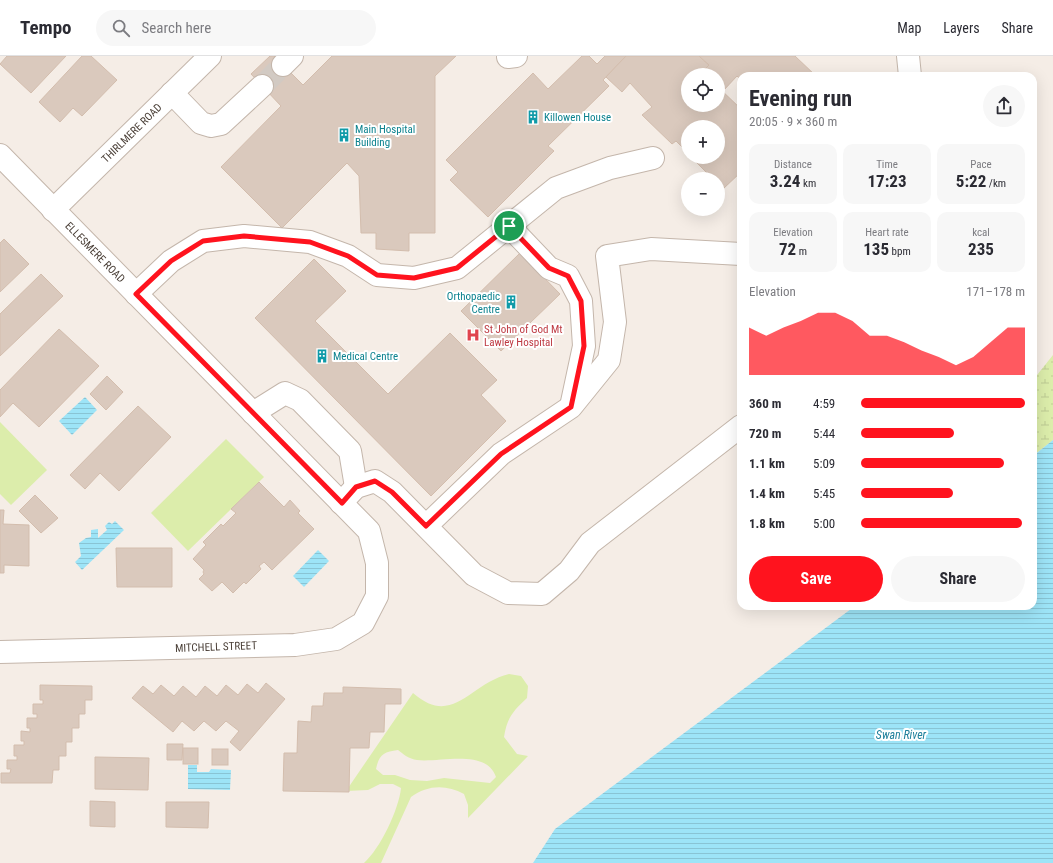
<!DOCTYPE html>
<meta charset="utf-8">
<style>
body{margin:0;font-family:"Roboto Condensed",sans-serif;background:#f7f7f7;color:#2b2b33;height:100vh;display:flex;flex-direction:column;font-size:15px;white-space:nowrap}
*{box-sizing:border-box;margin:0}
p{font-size:13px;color:#7c7c81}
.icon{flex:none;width:22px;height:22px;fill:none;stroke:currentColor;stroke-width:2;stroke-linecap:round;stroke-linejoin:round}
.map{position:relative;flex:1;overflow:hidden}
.side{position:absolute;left:737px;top:16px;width:300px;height:538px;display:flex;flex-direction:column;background:#fff;border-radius:12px;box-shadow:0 4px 16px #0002}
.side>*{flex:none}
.buttons{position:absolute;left:681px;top:12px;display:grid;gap:8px}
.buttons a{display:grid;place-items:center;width:44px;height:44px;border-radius:50%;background:#fff;box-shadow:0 4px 16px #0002;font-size:20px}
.pin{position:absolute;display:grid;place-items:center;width:34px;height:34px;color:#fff;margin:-17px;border:2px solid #fff;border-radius:50%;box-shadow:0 1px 4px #0007}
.round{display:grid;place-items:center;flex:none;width:42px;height:42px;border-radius:21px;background:#f7f7f7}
.head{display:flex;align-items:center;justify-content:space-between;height:68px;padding:0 12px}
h1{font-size:22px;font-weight:700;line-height:30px}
.figures{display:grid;grid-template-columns:repeat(3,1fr);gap:6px;height:68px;padding:4px 12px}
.figures div{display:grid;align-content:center;border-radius:10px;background:#f7f7f7;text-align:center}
.figures b{font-size:17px;font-weight:700}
.figures small{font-size:11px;font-weight:400}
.figures p{font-size:11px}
.chart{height:112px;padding:8px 12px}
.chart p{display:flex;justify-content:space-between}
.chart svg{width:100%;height:72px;margin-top:4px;fill:#ff131e;opacity:.7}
.cta{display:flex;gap:8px;margin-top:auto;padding:8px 12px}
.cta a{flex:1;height:46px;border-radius:24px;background:#ff131e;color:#fff;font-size:16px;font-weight:700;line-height:46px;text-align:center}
.cta a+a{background:#f7f7f7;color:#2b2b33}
ul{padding:0 12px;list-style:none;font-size:13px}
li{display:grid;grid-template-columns:64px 48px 1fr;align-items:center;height:30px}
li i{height:10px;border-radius:5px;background:#ff131e}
header{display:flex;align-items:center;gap:24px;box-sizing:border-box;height:56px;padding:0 20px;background:#fff;border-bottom:1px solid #e1e1e2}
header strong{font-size:19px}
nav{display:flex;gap:22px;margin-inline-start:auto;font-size:14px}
.search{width:280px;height:36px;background:#f7f7f7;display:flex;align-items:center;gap:10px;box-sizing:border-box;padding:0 14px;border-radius:22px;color:#7c7c81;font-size:15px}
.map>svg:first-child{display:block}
</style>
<header>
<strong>Tempo</strong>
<div class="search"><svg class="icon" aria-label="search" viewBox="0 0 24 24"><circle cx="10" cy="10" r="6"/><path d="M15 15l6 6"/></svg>Search here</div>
<nav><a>Map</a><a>Layers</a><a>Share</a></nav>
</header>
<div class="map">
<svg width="1053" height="807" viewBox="0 0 1053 807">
<defs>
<pattern id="wetland-marsh" width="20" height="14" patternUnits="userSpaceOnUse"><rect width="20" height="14" fill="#dcedab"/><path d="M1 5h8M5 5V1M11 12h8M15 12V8" fill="none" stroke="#becc94"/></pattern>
<pattern id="water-rules" width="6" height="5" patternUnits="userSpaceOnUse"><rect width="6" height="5" fill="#9de4f7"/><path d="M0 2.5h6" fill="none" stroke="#89c4d4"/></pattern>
</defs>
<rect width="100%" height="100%" fill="#f5ede6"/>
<g fill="#dcedab" fill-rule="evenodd">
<path d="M0,366L47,414L11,449L0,438Z"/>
<path d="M226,383L264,421L188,495L151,457Z"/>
<path d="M509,618L521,620L528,630L527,642C513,655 507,662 504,681L517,698L528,700L468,762V749L464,738C446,728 427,729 411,741L381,807H364C380,793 399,753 401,732L393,728H380L368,734L346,735L413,637C453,672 470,627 509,618ZM398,694C403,698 409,703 417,704C439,707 486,692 496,721L490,727L444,722L427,725L410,724L395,719H383L376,713C379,699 383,696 398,694Z"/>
</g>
<path fill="url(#wetland-marsh)" d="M1053,299V384L1033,400V324Z"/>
<g fill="url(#water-rules)">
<path d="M85,341L97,354L72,379L59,365Z"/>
<path d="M1053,384V807H533L555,773L855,550H1033V400Z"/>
<path d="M115,465L124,474L82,514L75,506L81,500L79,487L86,482L91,481V474L98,473V482L107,474L105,470L109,466L112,468Z"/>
<path d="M318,494L329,505L304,531L293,520Z"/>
<path d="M188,709H197V716H209L211,713L231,714L230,734L188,733Z"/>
</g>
<g fill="#dac9bd" stroke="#d3bdad">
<path d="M7,0H66L31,37L0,8Z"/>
<path d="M82,0H91L117,24L82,60L73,52L60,66L39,46Z"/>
<path d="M270,0H274L303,29L332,0H456L435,20V177H409V195L376,193V177H361L359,120L347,107L282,172L221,111L281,50L251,18Z"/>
<path d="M582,0H589L597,8L605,0H626L603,24L609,30L548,90L554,95L488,161L450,124L458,116L446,104L533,17L548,33Z"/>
<path d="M626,0H699L709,9L703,15L706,19H688V49H718V31L741,53V116L723,133L718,128V123H713L691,101H718V71H688V97L676,85L672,88L642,59L652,51L630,27L622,36L606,21Z"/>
<path d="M699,0H795L816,20H741V24L737,20L723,35L718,31V19H706L703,15L709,9Z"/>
<path d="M4,183L29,208L0,236V187Z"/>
<path d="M520,197L560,238L501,295L461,255Z"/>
<path d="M314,203L346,235L315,265L388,338L450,277L497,324L481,339L506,365L431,440L255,262Z"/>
<path d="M41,218L63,240L0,300V258Z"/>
<path d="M59,273L99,310L39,371L13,347L0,361V334Z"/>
<path d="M107,320L123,336L106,354L90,338Z"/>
<path d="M138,350L171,381L119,435L100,417L85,433L70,419Z"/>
<path d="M259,426L284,451L290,444L300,455L298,457L314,473L272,514L264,506L259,510L261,513L246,528L244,526L233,537L222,526L212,535L199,523L204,518L203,516L204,514L193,503L206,489L203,486L221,468L223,470L236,457L231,453Z"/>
<path d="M35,439L58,462L41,477L19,455Z"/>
<path d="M0,454H4L3,468L29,469V510L4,509V517H0Z"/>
<path d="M116,492H172V531H117Z"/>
<path d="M266,627L285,643L240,695L230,686L239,675L226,665L216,675L204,665L194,675L182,665L173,676L132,642L143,630L153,638L161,629L174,640L183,630L196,641L205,630L217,640L226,629L238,639L247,628L258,637Z"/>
<path d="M40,629L92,630V644H85V658H79V672H72V686H66V700H59V714H53L52,727H1V717H10L11,713H7V704H17V700H14V689H24V685H21V675L30,676V672H27V662H37V658H33V648H43V644H40Z"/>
<path d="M343,631L401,633V648H385L384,676H370L369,692H350L349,736L283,735L284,697H297L298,665L311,666L312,650H323L324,637H343Z"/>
<path d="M167,688H183L182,704H167Z"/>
<rect x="183" y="692" width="15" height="16"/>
<rect x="212" y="693" width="16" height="16"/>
<path d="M95,701L149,702L148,734L95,733Z"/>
<path d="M90,745L115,746V771L90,770Z"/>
<path d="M166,746H209L208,772L166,771Z"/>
</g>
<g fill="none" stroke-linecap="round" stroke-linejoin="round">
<path stroke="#d2cac3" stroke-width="22" stroke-dasharray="22 11" stroke-linecap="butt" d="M262,30L283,9"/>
<g stroke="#c4b6ab" stroke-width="24">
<g id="minor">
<path d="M908,0L910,20"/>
<path d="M508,1L516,0"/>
<path d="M283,9L292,0"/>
<path d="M172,37L201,67L211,70L221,68L262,30"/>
<path id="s1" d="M0,99L369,475L377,507V540L363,567L336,583L295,589L0,596"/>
<path id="s2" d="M53,154L210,0"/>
<path d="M509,170L549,212L568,220L581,245L584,290L572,346"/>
<path d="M136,238L171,205L203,185L244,180L310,186L348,200L377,219L414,222L457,212L556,132L610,112L653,102"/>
<path d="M253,357L285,337L300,344L350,395L356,431"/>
<path d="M341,447L356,431L375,425L392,436L474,519L508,537L542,538L569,515L590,487L741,370"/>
<path d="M426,470L501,398L571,351L609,304L615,266L607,200L651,193L741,198"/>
</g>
</g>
<use href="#minor" stroke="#fff" stroke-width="22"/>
</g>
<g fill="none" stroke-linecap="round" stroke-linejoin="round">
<g stroke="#fff" stroke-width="8">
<path id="route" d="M509,170L549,212L568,220L581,245L584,290L571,351L501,398L426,470L392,436L375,425L356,431L342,447L136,238L171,205L203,185L244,180L310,186L348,200L377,219L414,222L457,212Z"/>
</g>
<use href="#route" stroke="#ff131e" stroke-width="5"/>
</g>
<defs>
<g id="building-bare" transform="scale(1.08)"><path d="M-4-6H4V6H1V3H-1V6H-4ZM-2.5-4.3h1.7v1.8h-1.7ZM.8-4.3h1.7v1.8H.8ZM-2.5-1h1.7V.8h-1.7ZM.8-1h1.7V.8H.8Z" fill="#0f9aa8" stroke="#fff" stroke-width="2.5" paint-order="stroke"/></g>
<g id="hospital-bare" transform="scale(1.08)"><path d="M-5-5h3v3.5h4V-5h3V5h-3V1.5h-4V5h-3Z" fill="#e0444e" stroke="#fff" stroke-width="2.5" paint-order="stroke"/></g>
</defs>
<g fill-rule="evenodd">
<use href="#building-bare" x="533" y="61"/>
<use href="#building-bare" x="344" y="79"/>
<use href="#building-bare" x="511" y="246"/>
<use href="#hospital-bare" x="473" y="279"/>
<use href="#building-bare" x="322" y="300"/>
</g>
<g text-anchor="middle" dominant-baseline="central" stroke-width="4" stroke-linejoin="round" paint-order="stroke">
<g font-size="11" fill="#0d838f" stroke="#fff" text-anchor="start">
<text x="544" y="61">Killowen House</text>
<text x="355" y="73">Main Hospital<tspan x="355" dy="13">Building</tspan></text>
<text x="500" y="240" text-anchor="end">Orthopaedic<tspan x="500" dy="13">Centre</tspan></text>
<text x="333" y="300">Medical Centre</text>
</g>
<g font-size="11" fill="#483d35" stroke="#fff">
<text stroke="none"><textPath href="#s2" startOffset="110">THIRLMERE ROAD</textPath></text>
<text stroke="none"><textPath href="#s1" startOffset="136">ELLESMERE ROAD</textPath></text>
<text transform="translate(216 591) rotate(-2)">MITCHELL STREET</text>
</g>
<g font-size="11" fill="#be3a42" stroke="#fff" text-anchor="start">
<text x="484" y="273">St John of God Mt<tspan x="484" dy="13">Lawley Hospital</tspan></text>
</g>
<g font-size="12" font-style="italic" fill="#1f809c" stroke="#fff">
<text x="901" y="679">Swan River</text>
</g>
</g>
</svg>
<div class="buttons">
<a><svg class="icon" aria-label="locate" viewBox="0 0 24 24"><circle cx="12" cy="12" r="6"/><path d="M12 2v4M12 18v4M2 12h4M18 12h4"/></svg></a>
<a>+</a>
<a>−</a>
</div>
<div class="pin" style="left:509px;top:170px;background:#1e9e55"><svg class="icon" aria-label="arrive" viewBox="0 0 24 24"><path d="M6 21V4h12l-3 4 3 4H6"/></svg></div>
<section class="side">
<div class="head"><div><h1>Evening run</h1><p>20:05 · 9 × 360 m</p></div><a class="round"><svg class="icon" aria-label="share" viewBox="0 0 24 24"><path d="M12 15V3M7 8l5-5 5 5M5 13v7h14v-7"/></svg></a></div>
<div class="figures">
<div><p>Distance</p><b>3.24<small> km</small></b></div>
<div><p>Time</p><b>17:23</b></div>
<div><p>Pace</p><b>5:22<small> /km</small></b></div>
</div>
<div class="figures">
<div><p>Elevation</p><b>72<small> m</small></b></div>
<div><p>Heart rate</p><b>135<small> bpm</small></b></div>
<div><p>kcal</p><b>235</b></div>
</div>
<div class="chart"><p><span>Elevation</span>171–178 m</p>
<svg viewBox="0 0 160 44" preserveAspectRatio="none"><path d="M0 44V15L10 20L20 15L30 11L40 6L50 6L60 11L70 20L80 20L90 24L100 29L110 33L120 38L130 33L140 24L150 15L160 15V44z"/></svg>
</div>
<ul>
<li><b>360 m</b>4:59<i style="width:100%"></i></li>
<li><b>720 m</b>5:44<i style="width:57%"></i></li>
<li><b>1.1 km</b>5:09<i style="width:87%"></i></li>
<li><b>1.4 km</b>5:45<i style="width:56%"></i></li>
<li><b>1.8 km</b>5:00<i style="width:98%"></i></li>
</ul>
<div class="cta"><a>Save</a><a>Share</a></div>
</section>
</div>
